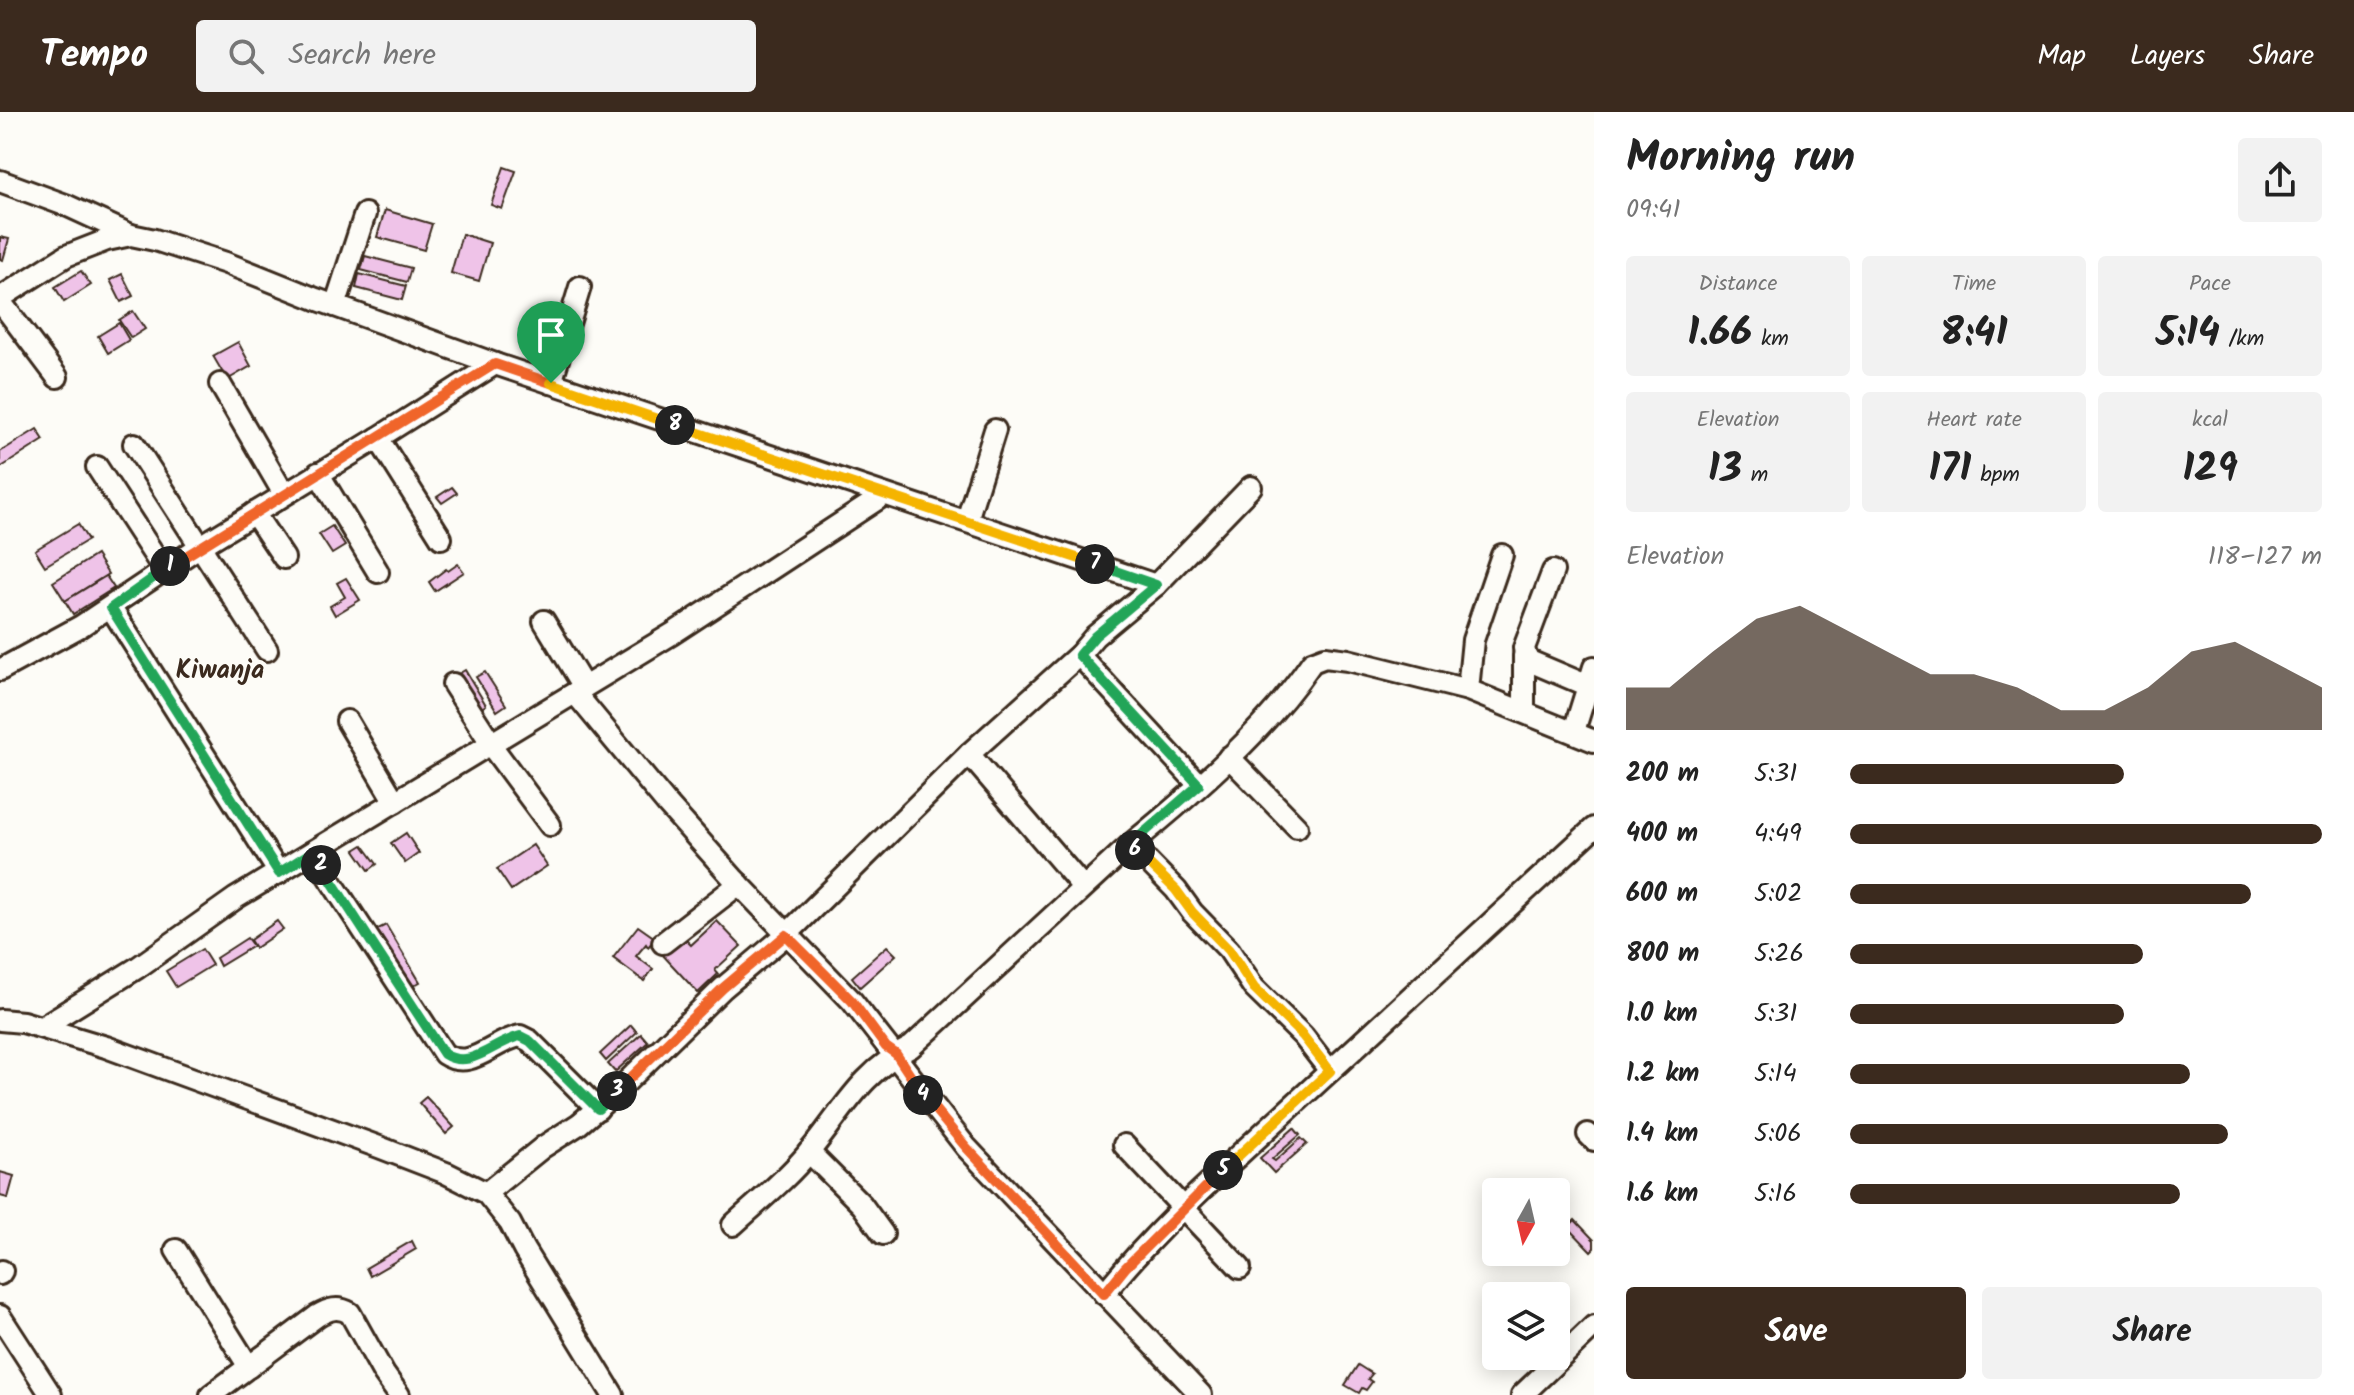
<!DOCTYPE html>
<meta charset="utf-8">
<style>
body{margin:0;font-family:Kalam,sans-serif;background:#f2f2f2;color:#222;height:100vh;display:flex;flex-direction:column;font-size:30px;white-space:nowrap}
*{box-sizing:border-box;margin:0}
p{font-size:26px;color:#767676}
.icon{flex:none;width:44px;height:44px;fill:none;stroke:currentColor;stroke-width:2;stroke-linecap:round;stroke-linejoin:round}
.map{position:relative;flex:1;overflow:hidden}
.panel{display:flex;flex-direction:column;background:#fff;width:760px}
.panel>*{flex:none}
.needle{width:52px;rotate:188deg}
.buttons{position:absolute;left:1482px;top:1066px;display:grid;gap:16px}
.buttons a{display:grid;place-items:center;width:88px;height:88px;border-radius:8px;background:#fff;box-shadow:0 4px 20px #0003;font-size:40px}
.pin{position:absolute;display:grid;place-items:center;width:68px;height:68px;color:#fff;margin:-82px -34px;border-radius:50% 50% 50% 0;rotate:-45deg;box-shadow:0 0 8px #0007}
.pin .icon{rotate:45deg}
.km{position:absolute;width:40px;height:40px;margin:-20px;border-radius:50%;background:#222;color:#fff;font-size:22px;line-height:40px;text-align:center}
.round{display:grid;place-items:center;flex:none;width:84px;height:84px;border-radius:8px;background:#f2f2f2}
.summary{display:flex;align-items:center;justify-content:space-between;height:136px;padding:0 32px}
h1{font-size:44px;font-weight:700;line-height:60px}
.metrics{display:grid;grid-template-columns:repeat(3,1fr);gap:12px;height:136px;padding:8px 32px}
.metrics div{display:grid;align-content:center;border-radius:8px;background:#f2f2f2;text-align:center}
.metrics b{font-size:40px;font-weight:700}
.metrics small{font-size:22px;font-weight:400}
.metrics p{font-size:22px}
.chart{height:224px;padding:16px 32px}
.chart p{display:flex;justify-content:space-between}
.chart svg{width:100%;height:144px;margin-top:8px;fill:#3b2a1e;opacity:.7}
.cta{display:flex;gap:16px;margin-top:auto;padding:16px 32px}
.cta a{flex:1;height:92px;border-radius:8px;background:#3b2a1e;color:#fff;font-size:32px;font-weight:700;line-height:92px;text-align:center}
.cta a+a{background:#f2f2f2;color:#222}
ul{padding:0 32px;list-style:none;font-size:26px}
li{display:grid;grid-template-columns:128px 96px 1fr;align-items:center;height:60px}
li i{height:20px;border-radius:10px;background:#3b2a1e}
header{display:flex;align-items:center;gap:48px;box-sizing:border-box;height:112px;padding:0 40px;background:#3b2a1e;color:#fff}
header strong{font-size:38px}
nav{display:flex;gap:44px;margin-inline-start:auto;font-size:28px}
.search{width:560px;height:72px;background:#f2f2f2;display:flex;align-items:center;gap:20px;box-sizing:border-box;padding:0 28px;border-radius:8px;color:#767676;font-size:30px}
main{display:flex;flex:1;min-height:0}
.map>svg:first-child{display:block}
</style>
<header>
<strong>Tempo</strong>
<div class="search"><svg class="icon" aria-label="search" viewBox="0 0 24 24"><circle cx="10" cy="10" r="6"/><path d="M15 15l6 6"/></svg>Search here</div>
<nav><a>Map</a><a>Layers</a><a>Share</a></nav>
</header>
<main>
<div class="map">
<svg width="1594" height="1283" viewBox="0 0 1594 1283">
<rect width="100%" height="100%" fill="#fdfcf7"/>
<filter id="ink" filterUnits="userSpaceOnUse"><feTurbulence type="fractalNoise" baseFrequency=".0125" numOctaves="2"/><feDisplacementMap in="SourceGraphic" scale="16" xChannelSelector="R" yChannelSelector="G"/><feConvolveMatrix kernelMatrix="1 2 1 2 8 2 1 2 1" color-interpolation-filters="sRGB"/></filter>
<g filter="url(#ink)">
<g fill="#efc3e8" stroke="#3b2a1e" stroke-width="2">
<path d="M504,55L516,59L502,97L491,93Z"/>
<path d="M385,98L432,112L424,138L377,125Z"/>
<path d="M462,122L490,131L479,169L451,161Z"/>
<path d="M0,125L9,127L3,148L0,147Z"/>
<path d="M365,144L411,156L407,170L361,158Z"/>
<path d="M81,159L91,173L64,190L55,175Z"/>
<path d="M122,162L133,184L121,190L110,168Z"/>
<path d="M359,162L406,174L402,188L356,176Z"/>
<path d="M133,199L145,217L131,226L119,208Z"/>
<path d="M119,211L129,228L108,241L98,224Z"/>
<path d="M238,230L251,254L227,268L213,244Z"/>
<path d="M37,317L44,328L0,356V340Z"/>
<path d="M452,375L457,381L442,391L437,385Z"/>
<path d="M78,412L88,428L45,454L35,438Z"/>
<path d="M332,414L345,434L332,442L319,422Z"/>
<path d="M96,443L108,462L65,489L53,470Z"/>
<path d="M458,452L464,460L435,479L429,470L446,457L448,459Z"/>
<path d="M106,464L114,476L73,502L65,489Z"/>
<path d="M346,466L360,488L335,503L330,494L345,485L337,471Z"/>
<path d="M465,558L486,593L477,599L455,564Z"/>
<path d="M485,560L506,593L497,599L476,565Z"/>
<path d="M406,721L419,741L405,751L391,731Z"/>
<path d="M363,733L377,752L369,758L355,738Z"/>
<path d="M533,733L547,754L511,778L497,757Z"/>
<path d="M277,809L283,817L255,836L250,828Z"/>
<path d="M717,809L741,834L715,858L718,862L698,881L660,840L680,822L691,833Z"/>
<path d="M386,813L420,870L411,875L376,818Z"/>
<path d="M638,814L655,826L648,835L646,832L636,844L653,857L644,869L613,846Z"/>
<path d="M247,826L253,834L220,854L216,846Z"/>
<path d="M887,834L896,843L860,875L852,865Z"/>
<path d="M202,837L212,853L176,875L166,859Z"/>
<path d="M631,913L637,920L606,949L600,942Z"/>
<path d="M641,922L648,930L615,960L608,952Z"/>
<path d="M426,985L454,1015L446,1022L419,991Z"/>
<path d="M1294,1016L1300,1023L1272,1047L1275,1049L1301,1026L1307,1032L1274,1061L1260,1046Z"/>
<path d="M0,1060L14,1064L8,1086L0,1084Z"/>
<path d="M1575,1108L1594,1128V1136L1591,1139L1568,1115Z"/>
<path d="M412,1129L416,1137L370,1164L366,1156Z"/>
<path d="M1358,1253L1372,1262L1368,1267L1372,1270L1366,1278L1362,1276L1359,1281L1345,1273Z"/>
</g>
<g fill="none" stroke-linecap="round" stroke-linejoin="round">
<g stroke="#3b2a1e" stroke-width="26">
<g id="minor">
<path d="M0,69L68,94L131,123"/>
<path d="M0,186L66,144L107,128L131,123L155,128L226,151L316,187L495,252L1156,473"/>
<path d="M0,189L57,265"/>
<path d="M335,194L365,102"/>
<path d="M551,271L580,175"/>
<path d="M220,272L284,382"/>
<path d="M378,326L441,426"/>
<path d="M134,332L267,538"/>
<path d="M97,355L164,458"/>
<path d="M318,361L378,460"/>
<path d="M254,401L284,446"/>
<path d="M967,408L995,318"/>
<path d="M1553,459L1524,536L1527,548L1586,573"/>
<path d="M111,496L279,761"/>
<path d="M544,509L584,575"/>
<path d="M0,558L81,514L199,435L378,326L495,252"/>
<path d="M453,572L491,631"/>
<path d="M1468,578L1473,528L1502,443"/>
<path d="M575,581L667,692L733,766L852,889L966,1035L1201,1283"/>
<path d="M1524,599V543"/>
<path d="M347,609L395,690"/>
<path d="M1574,619L1594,555"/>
<path d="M490,632L550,713"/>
<path d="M969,642L1083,775"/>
<path d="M1229,645L1297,715"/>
<path d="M1199,673L1079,543L1095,524L1156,473L1251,375"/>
<path d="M1131,732C1196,679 1265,619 1312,550L1325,545L1348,548L1468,578L1594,629"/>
<path d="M312,740L444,942C471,960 493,929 520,924L530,929L598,997"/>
<path d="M663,831L739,772"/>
<path d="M0,908L23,910L106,935L379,1035L446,1061L486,1081L510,1111L524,1138L613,1283"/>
<path d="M42,915L137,856L236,786L672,522L884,383"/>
<path d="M1588,1022L1594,1028"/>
<path d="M1124,1033L1240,1156"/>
<path d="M809,1040L862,1093L883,1122"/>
<path d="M486,1081L543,1035L579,1012L613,983L723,876L786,823L969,642L1079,543"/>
<path d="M733,1113C759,1089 787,1067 809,1040C843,999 861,960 911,935L1131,732L1176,778L1192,800L1229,838L1254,876L1303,924L1330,959"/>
<path d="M176,1138L249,1255"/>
<path d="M0,1162L2,1159"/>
<path d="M1104,1182C1158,1114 1225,1056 1289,997C1390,903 1492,810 1594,716"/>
<path d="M0,1204L51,1283"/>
<path d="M211,1283L317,1204C329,1197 338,1194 350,1201L384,1262L399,1283"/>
<path d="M1522,1283L1594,1214"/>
</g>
</g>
<use href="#minor" stroke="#fdfcf7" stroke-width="20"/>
</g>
</g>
<g fill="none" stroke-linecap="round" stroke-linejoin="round" filter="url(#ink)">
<g stroke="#fff" stroke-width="16">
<path id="split-1" d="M170,454L495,252L551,271"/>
</g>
<g stroke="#fff" stroke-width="16">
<path id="split-2" d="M170,454L111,496L279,761L312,740L321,753"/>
</g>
<g stroke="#fff" stroke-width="16">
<path id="split-3" d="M321,753L444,942C470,959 494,930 520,924L530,929L598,997L617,979"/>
</g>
<g stroke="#fff" stroke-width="16">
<path id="split-4" d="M617,979L723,876L786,823L852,889L886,935L896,942L923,983"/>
</g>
<g stroke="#fff" stroke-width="16">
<path id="split-5" d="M923,983L966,1035L1104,1182L1125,1156L1223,1058"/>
</g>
<g stroke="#fff" stroke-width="16">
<path id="split-6" d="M1135,738L1176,778L1192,800L1229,838L1254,876L1303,924L1330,959L1223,1058"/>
</g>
<g stroke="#fff" stroke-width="16">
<path id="split-7" d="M1095,452L1156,473L1095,524L1079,543L1199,673L1131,732L1135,738"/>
</g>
<g stroke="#fff" stroke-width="16">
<path id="split-8" d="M675,313L1095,452"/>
</g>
<g stroke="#fff" stroke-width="16">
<path id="split-9" d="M551,271L675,313"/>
</g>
<use href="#split-1" stroke="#f0652b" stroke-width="10"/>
<use href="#split-2" stroke="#22a559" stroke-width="10"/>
<use href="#split-3" stroke="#22a559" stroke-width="10"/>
<use href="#split-4" stroke="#f0652b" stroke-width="10"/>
<use href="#split-5" stroke="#f0652b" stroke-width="10"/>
<use href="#split-6" stroke="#f5b400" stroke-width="10"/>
<use href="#split-7" stroke="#22a559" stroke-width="10"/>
<use href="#split-8" stroke="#f5b400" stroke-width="10"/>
<use href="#split-9" stroke="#f5b400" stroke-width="10"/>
</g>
<g text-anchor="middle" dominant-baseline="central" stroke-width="8" stroke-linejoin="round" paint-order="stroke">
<g font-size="26" font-weight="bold" fill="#3b2a1e" stroke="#fdfcf7">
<text x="220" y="559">Kiwanja</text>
</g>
</g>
</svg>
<div class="buttons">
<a><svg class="needle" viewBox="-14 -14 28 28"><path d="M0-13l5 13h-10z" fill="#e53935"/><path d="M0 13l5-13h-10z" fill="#767676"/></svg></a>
<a><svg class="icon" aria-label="layers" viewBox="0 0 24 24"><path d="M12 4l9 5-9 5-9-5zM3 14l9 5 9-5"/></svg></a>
</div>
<div class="pin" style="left:551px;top:271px;background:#1e9e55"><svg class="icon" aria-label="arrive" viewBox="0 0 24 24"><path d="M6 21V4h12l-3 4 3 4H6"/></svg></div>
<b class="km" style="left:170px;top:454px">1</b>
<b class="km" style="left:321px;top:753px">2</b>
<b class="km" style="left:617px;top:979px">3</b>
<b class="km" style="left:923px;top:983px">4</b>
<b class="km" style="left:1223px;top:1058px">5</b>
<b class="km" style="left:1135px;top:738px">6</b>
<b class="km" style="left:1095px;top:452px">7</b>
<b class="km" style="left:675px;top:313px">8</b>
</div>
<section class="panel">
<div class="summary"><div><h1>Morning run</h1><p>09:41</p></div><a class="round"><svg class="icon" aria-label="share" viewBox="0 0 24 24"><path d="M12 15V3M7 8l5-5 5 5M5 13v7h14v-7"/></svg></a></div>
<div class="metrics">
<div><p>Distance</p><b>1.66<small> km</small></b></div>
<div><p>Time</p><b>8:41</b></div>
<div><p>Pace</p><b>5:14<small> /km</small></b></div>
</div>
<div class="metrics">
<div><p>Elevation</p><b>13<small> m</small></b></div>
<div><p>Heart rate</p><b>171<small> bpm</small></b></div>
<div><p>kcal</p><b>129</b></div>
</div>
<div class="chart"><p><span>Elevation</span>118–127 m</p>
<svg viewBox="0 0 160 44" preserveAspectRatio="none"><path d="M0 44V31L10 31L20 20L30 10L40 6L50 13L60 20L70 27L80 27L90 31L100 38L110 38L120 31L130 20L140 17L150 24L160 31V44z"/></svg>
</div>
<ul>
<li><b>200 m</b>5:31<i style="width:58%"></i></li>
<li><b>400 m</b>4:49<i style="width:100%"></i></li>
<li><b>600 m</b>5:02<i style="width:85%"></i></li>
<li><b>800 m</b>5:26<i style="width:62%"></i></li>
<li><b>1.0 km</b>5:31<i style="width:58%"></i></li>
<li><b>1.2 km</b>5:14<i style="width:72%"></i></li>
<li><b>1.4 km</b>5:06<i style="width:80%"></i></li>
<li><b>1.6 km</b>5:16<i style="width:70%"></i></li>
</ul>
<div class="cta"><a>Save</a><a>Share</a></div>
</section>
</main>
